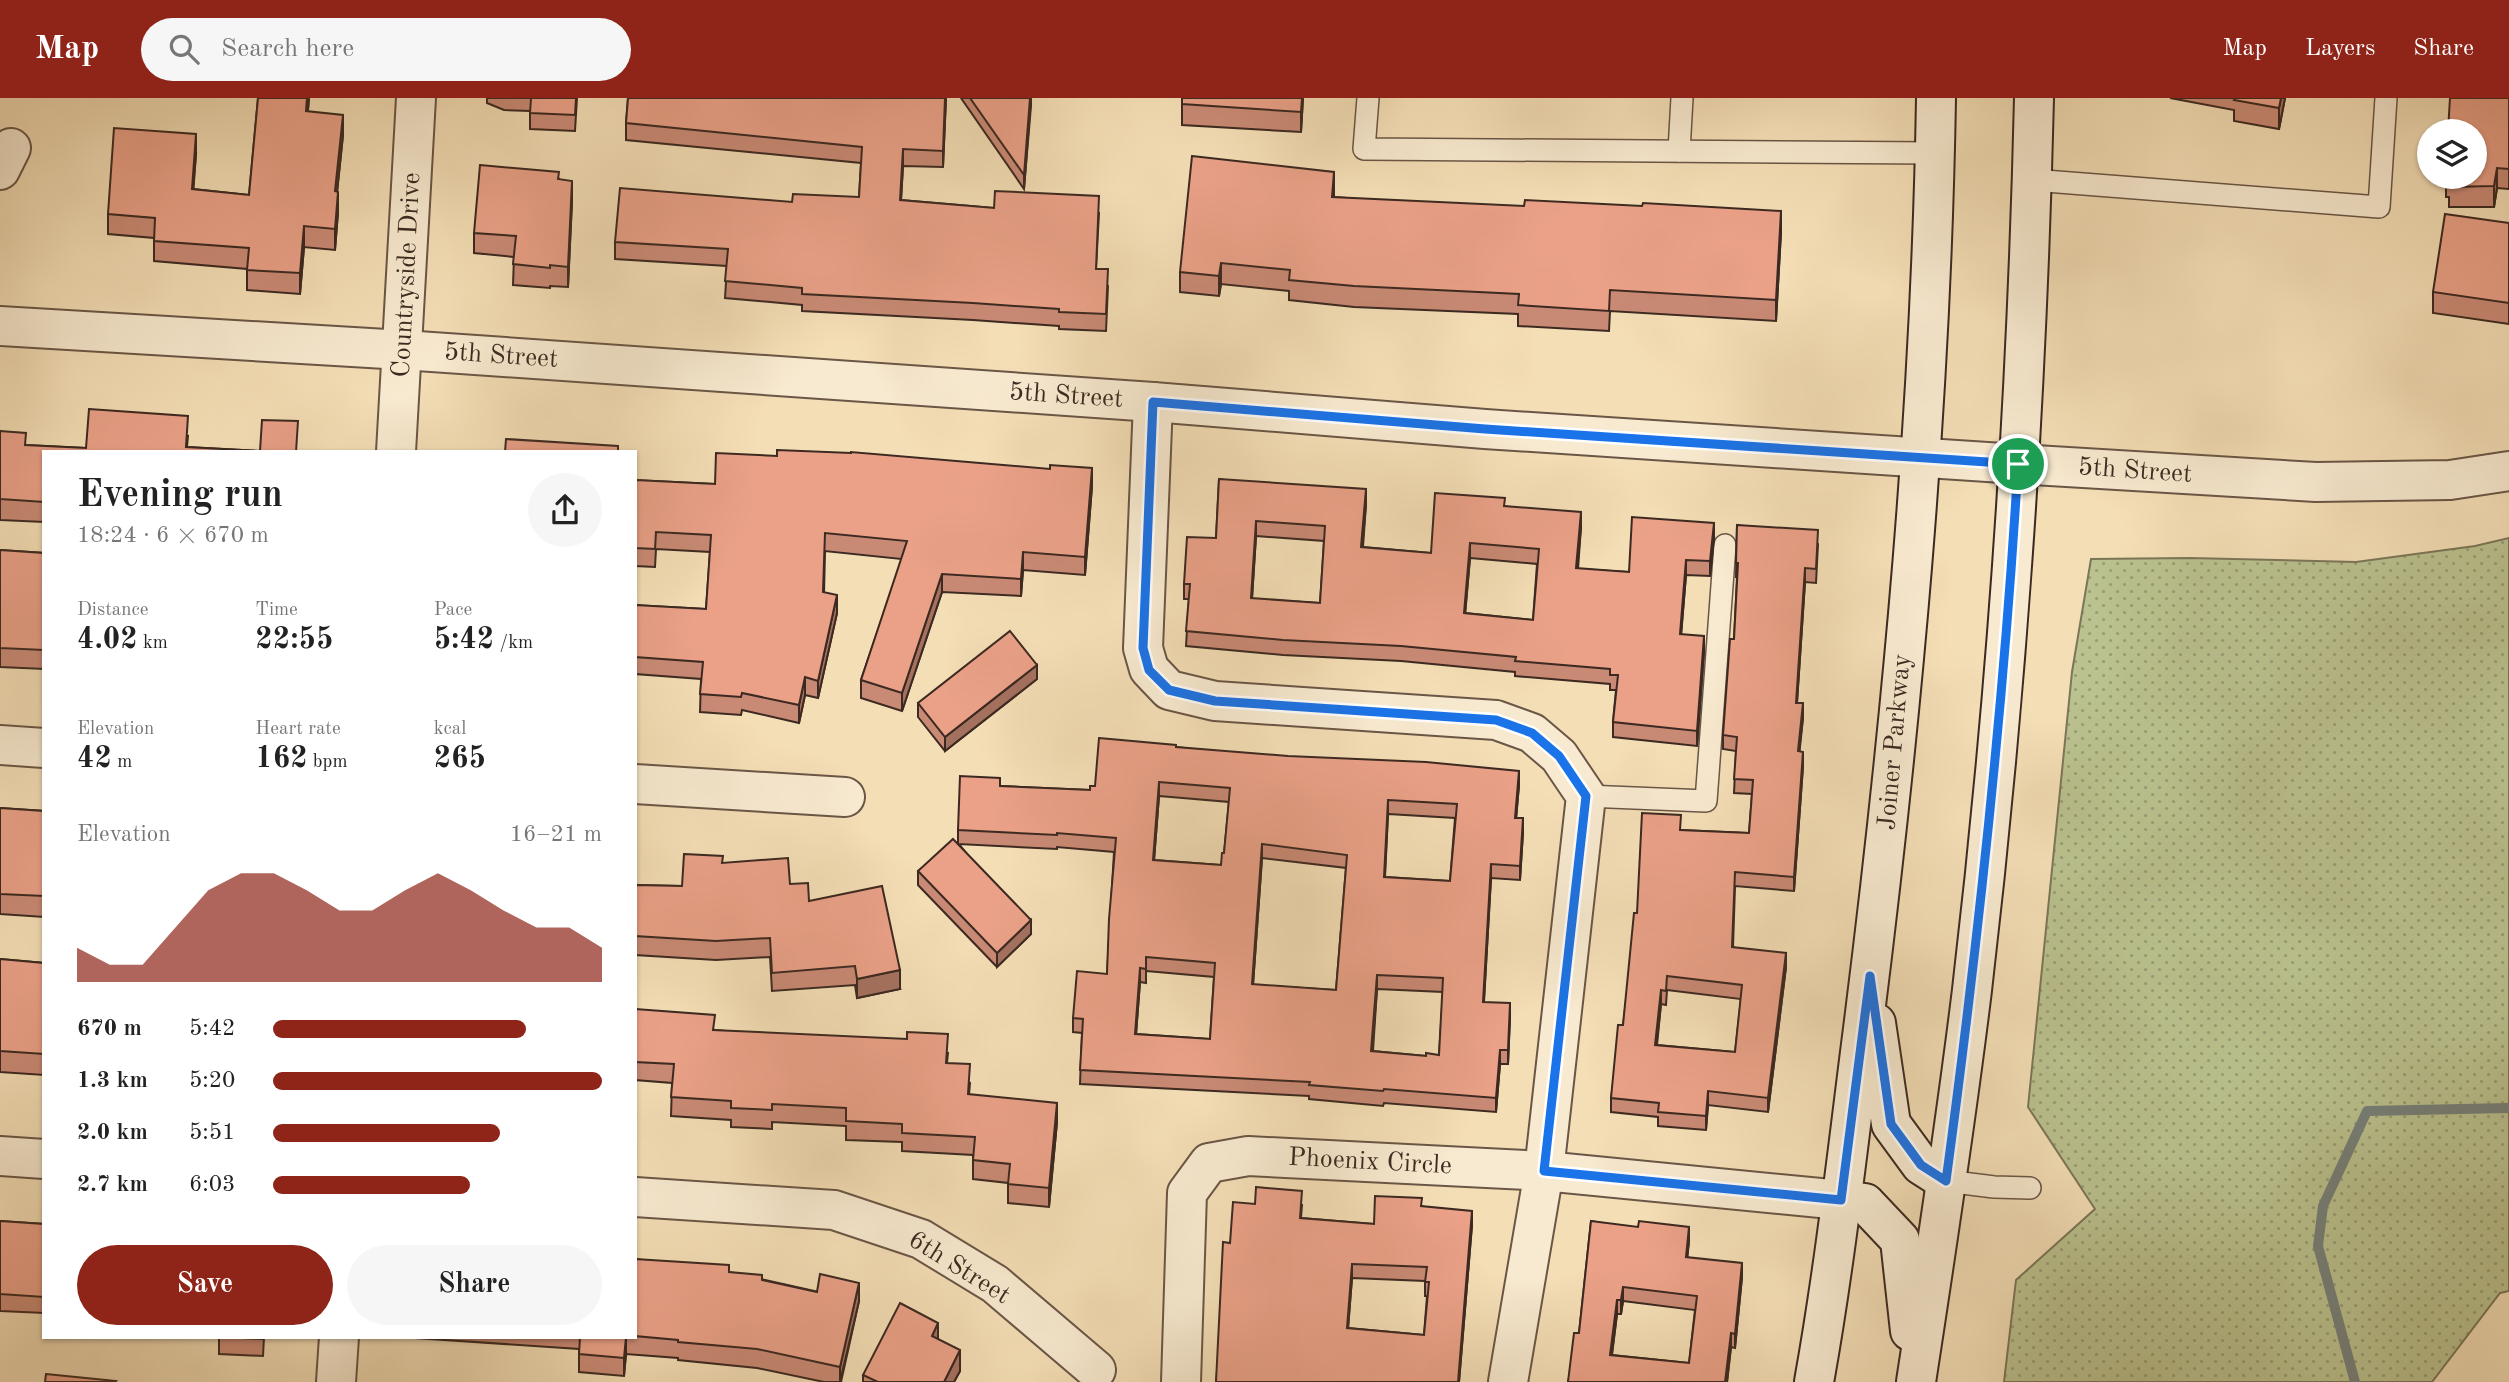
<!DOCTYPE html>
<meta charset="utf-8">
<style>
body{margin:0;font-family:"Old Standard TT",serif;background:#f6f6f6;color:#222;height:100vh;display:flex;flex-direction:column;font-size:26px;white-space:nowrap}
*{box-sizing:border-box;margin:0}
p{font-size:23px;color:#767676}
.icon{flex:none;width:38px;height:38px;fill:none;stroke:currentColor;stroke-width:2;stroke-linecap:round;stroke-linejoin:round}
.map{position:relative;flex:1;overflow:hidden}
.drawer{position:absolute;left:42px;top:352px;width:595px;height:889px;display:flex;flex-direction:column;background:#fff;border-radius:0px;box-shadow:0 2px 5px #0004}
.drawer>*{flex:none}
.fabs{position:absolute;left:2417px;top:21px;display:grid;gap:14px}
.fabs a{display:grid;place-items:center;width:70px;height:70px;border-radius:50%;background:#fff;box-shadow:0 2px 5px #0004;font-size:35px}
.pin{position:absolute;display:grid;place-items:center;width:60px;height:60px;color:#fff;margin:-30px;border:4px solid #fff;border-radius:50%;box-shadow:0 2px 7px #0007}
.round{display:grid;place-items:center;flex:none;width:74px;height:74px;border-radius:37px;background:#f6f6f6}
.summary{display:flex;align-items:center;justify-content:space-between;height:119px;padding:0 35px}
h1{font-size:38px;font-weight:600;line-height:52px}
.metrics{display:grid;grid-template-columns:repeat(3,1fr);gap:10px;height:119px;padding:7px 35px}
.metrics div{display:grid;align-content:center}
.metrics b{font-size:30px;font-weight:600}
.metrics small{font-size:19px;font-weight:400}
.metrics p{font-size:19px}
.chart{height:196px;padding:14px 35px}
.chart p{display:flex;justify-content:space-between}
.chart svg{width:100%;height:126px;margin-top:7px;fill:#8f2418;opacity:.7}
.button{display:flex;gap:14px;margin-top:auto;padding:14px 35px}
.button a{flex:1;height:80px;border-radius:42px;background:#8f2418;color:#fff;font-size:28px;font-weight:600;line-height:80px;text-align:center}
.button a+a{background:#f6f6f6;color:#222}
ul{padding:0 35px;list-style:none;font-size:23px}
li{display:grid;grid-template-columns:112px 84px 1fr;align-items:center;height:52px}
li i{height:18px;border-radius:9px;background:#8f2418}
header{display:flex;align-items:center;gap:42px;box-sizing:border-box;height:98px;padding:0 35px;background:#8f2418;color:#fff}
header strong{font-size:33px}
nav{display:flex;gap:38px;margin-inline-start:auto;font-size:24px}
.search{width:490px;height:63px;background:#f6f6f6;display:flex;align-items:center;gap:18px;box-sizing:border-box;padding:0 24px;border-radius:38px;color:#767676;font-size:26px}
.map>svg:first-child{display:block}
</style>
<header>
<strong>Map</strong>
<div class="search"><svg class="icon" aria-label="search" viewBox="0 0 24 24"><circle cx="10" cy="10" r="6"/><path d="M15 15l6 6"/></svg>Search here</div>
<nav><a>Map</a><a>Layers</a><a>Share</a></nav>
</header>
<div class="map">
<svg width="2509" height="1284" viewBox="0 0 2509 1284">
<defs>
<pattern id="grass-dots" width="8" height="8" patternUnits="userSpaceOnUse" patternTransform="scale(1.75)"><rect width="8" height="8" fill="#bac28f"/><path d="M2 2h.1M6 6h.1" fill="none" stroke="#989e74" stroke-width="1.8" stroke-linecap="round"/></pattern>
</defs>
<rect width="100%" height="100%" fill="#f4deb6"/>
<filter id="stains"><feTurbulence type="fractalNoise" baseFrequency=".00286" numOctaves="4"/><feColorMatrix values="0 0 0 0 .2 0 0 0 0 .09 0 0 0 0 .02 0 0 0 .5 -.17"/></filter>
<radialGradient id="worn" r=".72"><stop offset=".6" stop-color="#630" stop-opacity="0"/><stop offset="1" stop-color="#630" stop-opacity=".3"/></radialGradient>
<path fill="url(#grass-dots)" stroke="#7b7658" stroke-width="2" d="M2509,440V1193L2500,1195L2432,1284H2004L2016,1182L2095,1111L2028,1009L2072,574L2091,461L2190,460L2356,464L2475,448Z"/>
<g fill="none" stroke-linecap="round" stroke-linejoin="round">
<path stroke="#77817a" stroke-width="10" d="M2355,1284L2318,1148L2323,1108L2367,1013L2509,1010"/>
<g stroke="#6a5646" stroke-width="24">
<g id="service">
<path d="M1368,0L1364,51L1935,55"/>
<path d="M1679,53L1682,0"/>
<path d="M2032,82L2379,109L2386,0"/>
<path d="M1586,698L1706,703L1725,447"/>
<path d="M1946,1083L1994,1089L2030,1090"/>
</g>
</g>
<g stroke="#6a5646" stroke-width="42">
<g id="minor">
<path d="M0,72L11,50"/>
<path d="M1153,304L1143,550L1149,571L1169,592L1215,603L1496,622L1532,635L1559,658L1586,698L1544,1073L1508,1284"/>
<path d="M396,354L416,0"/>
<path d="M2018,366L2316,384L2450,382L2509,373"/>
<path d="M0,647L44,650"/>
<path d="M635,686L845,699"/>
<path d="M0,1058L44,1061"/>
<path d="M635,1099L834,1112L921,1141L995,1186L1096,1272"/>
<path d="M336,1284L339,1239"/>
<path d="M1181,1284L1187,1095L1209,1065L1248,1058L1544,1073L1841,1102"/>
</g>
</g>
<g stroke="#6a5646" stroke-width="42">
<path id="tertiary" d="M0,228L403,252L1153,304L1485,331L2018,366"/>
</g>
<g stroke="#3c2921" stroke-width="42">
<g id="secondary">
<path d="M1876,925L1891,1026L1921,1067L1946,1083"/>
<path d="M1841,1102L1865,1105L1900,1142L1910,1233"/>
<path d="M1814,1284C1835,1167 1848,1048 1863,931C1902,622 1931,311 1936,0"/>
<path d="M1916,1284C1936,1154 1956,1023 1972,892C2007,596 2027,298 2034,0"/>
</g>
</g>
<use href="#service" stroke="#f8ead0" stroke-width="21"/>
<use href="#minor" stroke="#f8ead0" stroke-width="38"/>
<use href="#tertiary" stroke="#f8ead0" stroke-width="38"/>
<use href="#secondary" stroke="#f8ead0" stroke-width="38"/>
</g>
<g fill="#c98a75" stroke="#3c2921" stroke-width="2" fill-rule="evenodd">
<path d="M258,0H309L308,13L343,37L337,94L338,114L335,152L304,149L300,196L247,192V171L154,163V140L108,136V116L196,56L193,91L249,97Z"/>
<path d="M487,0H577L575,33L530,31V13L504,12L487,5Z"/>
<path d="M628,0H946L943,69L903,68L901,102L994,110L1099,115L1096,171L1108,188L1106,233L1059,231V228L973,222L802,213V207L725,200L727,168L615,161V144L792,104L859,99L861,65L626,42V25Z"/>
<path d="M961,0H1031L1024,91Z"/>
<path d="M1182,0H1303L1301,34L1182,27Z"/>
<path d="M2170,0H2285L2279,31L2234,23V12Z"/>
<path d="M2509,0V91L2497,90L2494,109H2449V99H2446V79Z"/>
<path d="M559,81L572,103L568,189L550,188V190L513,187L514,159L474,155V135Z"/>
<path d="M1334,94V99L1781,134L1776,223L1610,213L1609,233L1518,228V216L1354,209L1289,202V193L1221,186L1219,198L1180,194V174Z"/>
<path d="M2509,125V226L2433,215V194Z"/>
<path d="M0,333L26,347L86,350L188,338L187,349L260,353L297,354H44V424L0,422Z"/>
<path d="M1219,381L1366,406L1363,449L1431,455L1505,408L1581,429L1578,471L1629,474L1714,440L1710,478L1686,477L1681,536L1704,553L1697,648L1613,639V624L1616,592H1610V586L1515,578V574L1401,563L1283,557L1186,548L1189,501H1184V486L1216,440ZM1256,438L1324,443L1320,505L1252,501ZM1470,460L1537,466L1533,522L1465,515Z"/>
<path d="M635,382L715,386L1092,388L1085,477L1023,472L1021,498L942,494L902,613L861,600V582L902,461L825,453L824,495L837,515L818,600L805,597L799,625L742,612L741,617L700,614L701,581L635,576V507L706,511L710,454L656,451L655,469L635,468Z"/>
<path d="M1737,427L1818,446L1816,485L1805,484L1797,605L1803,620L1799,654L1803,668L1794,793L1735,788L1733,849L1786,869L1768,1014L1708,1007L1706,1032L1658,1028V1019L1611,1014V1000L1623,927L1637,815L1681,732L1749,735L1752,696L1734,695L1736,653L1723,651V637L1734,541L1737,479H1736ZM1667,892L1741,901L1735,954L1657,947L1661,906L1666,907Z"/>
<path d="M0,452L44,455V571L0,569Z"/>
<path d="M1037,581L945,653L918,619V605Z"/>
<path d="M1176,649L1519,687L1516,720L1523,734L1520,782L1491,780L1484,904L1510,919L1508,966H1500L1496,1014L1384,1005L1383,1008L1309,1001V998L1080,986L1082,935L1073,934V920L1107,876L1114,754L1057,749V751L959,746L1031,836L997,869L918,787V773L958,745V732L1000,688L1090,692L1095,688ZM1159,698L1229,704L1224,755L1221,767L1154,762ZM1388,716L1455,720L1450,783L1385,779ZM1262,760L1346,770L1336,892L1253,887ZM1146,873L1214,879L1210,941L1136,936L1140,884L1146,885ZM1377,891L1443,894L1439,957L1426,958L1373,953Z"/>
<path d="M0,710L44,713V819L0,816Z"/>
<path d="M723,765L790,786L900,891L857,900L855,887L772,893L770,859L716,862L635,857V787L682,788Z"/>
<path d="M0,861L44,865V977L0,974Z"/>
<path d="M635,911L715,932L948,955L947,965L970,985L969,997L1057,1024L1049,1109L1008,1105V1085L973,1081V1057L902,1053V1044L846,1042V1028L772,1024V1031L731,1029V1022L671,1018L672,985L635,982Z"/>
<path d="M1255,1106L1302,1107L1301,1120L1374,1126L1422,1108L1472,1127L1459,1284H1216L1230,1145ZM1352,1180L1425,1183V1198H1427L1424,1237L1348,1230Z"/>
<path d="M0,1123L44,1126V1215L0,1213Z"/>
<path d="M1591,1123L1689,1143L1687,1160L1742,1179L1735,1250L1731,1249L1727,1284H1568L1579,1235ZM1623,1203L1695,1212L1689,1265L1612,1257L1617,1216H1621Z"/>
<path d="M635,1161L729,1174L859,1203L841,1284H824L757,1270L678,1262V1260L626,1256L624,1278L579,1274V1251L400,1239H635Z"/>
<path d="M219,1239H264L263,1258L219,1256Z"/>
<path d="M938,1241L960,1273L954,1284H863V1277Z"/>
</g>
<g fill="#a4715f" stroke="#3c2921" stroke-width="2">
<path d="M307,0H309L306,33V13Z"/>
<path d="M945,0H946L943,69V53Z"/>
<path d="M1031,0V8L1024,91V77Z"/>
<path d="M1302,0H1303L1301,34V14Z"/>
<path d="M2281,0H2285L2279,31V10Z"/>
<path d="M343,17V37L335,114V93Z"/>
<path d="M196,36V56L192,111V91Z"/>
<path d="M903,51V68L900,119V102Z"/>
<path d="M2497,70V90L2494,109V88Z"/>
<path d="M1334,74V94L1332,120V99Z"/>
<path d="M572,83V103L568,189V169Z"/>
<path d="M338,94V114L335,152V131Z"/>
<path d="M1781,113V134L1776,223V202Z"/>
<path d="M304,128V149L300,196V175Z"/>
<path d="M1221,165V186L1219,198V178Z"/>
<path d="M1092,370V388L1085,477V459Z"/>
<path d="M1366,391V406L1361,464V449Z"/>
<path d="M1581,414V429L1576,485V470Z"/>
<path d="M1256,423V438L1251,515V500Z"/>
<path d="M1714,425V440L1710,478V463Z"/>
<path d="M1470,445V460L1464,530V515Z"/>
<path d="M1023,454V472L1021,498V481Z"/>
<path d="M1686,462V477L1680,551V536Z"/>
<path d="M1805,470V484L1796,619V605Z"/>
<path d="M942,476V494L902,613V595Z"/>
<path d="M837,497V515L818,600V583Z"/>
<path d="M1704,538V553L1697,648V633Z"/>
<path d="M1037,567V581L945,653V639Z"/>
<path d="M805,579V597L799,625V607Z"/>
<path d="M1803,605V620L1798,668V653Z"/>
<path d="M1803,654V668L1794,793V779Z"/>
<path d="M1519,673V687L1515,734V720Z"/>
<path d="M1159,684V698L1153,776V762Z"/>
<path d="M1388,702V716L1384,793V779Z"/>
<path d="M1523,720V734L1520,782V768Z"/>
<path d="M1262,746V760L1252,901V886Z"/>
<path d="M1491,766V780L1483,918V904Z"/>
<path d="M1031,822V836L997,869V855Z"/>
<path d="M1786,855V869L1768,1014V1000Z"/>
<path d="M1140,870V884L1135,950V936Z"/>
<path d="M900,872V891L857,900V881Z"/>
<path d="M1377,877V891L1371,967V953Z"/>
<path d="M1661,892V906L1655,961V947Z"/>
<path d="M1510,905V919L1508,966V952Z"/>
<path d="M1500,952V966L1496,1014V1000Z"/>
<path d="M1708,993V1007L1706,1032V1018Z"/>
<path d="M1057,1005V1024L1049,1109V1090Z"/>
<path d="M1472,1113V1127L1459,1284H1458Z"/>
<path d="M1689,1129V1143L1686,1173V1159Z"/>
<path d="M1742,1165V1179L1735,1250V1236Z"/>
<path d="M1352,1166V1180L1347,1244V1230Z"/>
<path d="M859,1185V1203L840,1284V1269Z"/>
<path d="M1623,1189V1203L1621,1216V1202Z"/>
<path d="M1617,1202V1216L1610,1271V1257Z"/>
<path d="M938,1225V1245L932,1238Z"/>
<path d="M1731,1235V1249L1727,1284H1725Z"/>
<path d="M626,1239V1256L624,1278V1260Z"/>
<path d="M960,1252V1273L954,1284H944Z"/>
</g>
<g fill="#eaa188" stroke="#3c2921" stroke-width="2" fill-rule="evenodd">
<path d="M258,0H307L306,13L343,17L335,93L338,94L335,131L304,128L300,175L247,172L249,150L154,143L155,120L108,116L114,30L196,36L192,91L249,97Z"/>
<path d="M531,0H576L575,17L530,15Z"/>
<path d="M628,0H945L943,53L903,51L900,102L994,110L995,93L1099,98L1096,171H1108L1106,216L1059,214V211L973,205L802,196V190L725,183L728,151L615,144L620,90L792,104L793,96L859,99L862,49L626,25Z"/>
<path d="M970,0H1030L1024,77Z"/>
<path d="M1182,0H1302L1301,14L1182,6Z"/>
<path d="M2235,0H2281L2279,10L2234,2Z"/>
<path d="M2450,0H2509V71L2497,70L2494,88L2449,89L2451,79H2474V33H2448Z"/>
<path d="M1192,58L1334,74L1332,99L1524,108L1525,102L1642,108L1643,105L1781,113L1776,202L1610,192L1609,213L1518,207L1519,196L1354,188L1289,182L1290,172L1221,165L1219,178L1180,174Z"/>
<path d="M480,67L559,74L558,81L572,83L568,169L550,167V170L513,166L516,138L474,135Z"/>
<path d="M2445,116L2509,125V205L2433,194Z"/>
<path d="M89,311L188,318L186,349L260,353L262,322L298,323L296,354H44V404L0,401V333L26,335L25,347L86,350Z"/>
<path d="M506,341L618,348V354H505Z"/>
<path d="M777,352L851,355V354L1050,371V367L1092,370L1085,459L1023,454L1021,481L942,476L902,595L861,582L907,443L825,435L823,494L837,497L818,583L805,579L799,607L742,595L741,599L700,596L703,564L635,559V507L706,511L711,437L656,434L655,451L635,450V382L715,386L716,355L777,358Z"/>
<path d="M1219,381L1366,391L1361,449L1431,455L1435,395L1505,400L1504,408L1581,414L1576,470L1629,474L1632,419L1714,425L1710,463L1686,462L1680,536L1704,538L1697,633L1613,624L1618,577H1610V571L1515,563L1516,559L1401,548L1283,542L1186,533L1190,486H1184L1187,439L1216,440ZM1256,423L1325,428L1320,505L1251,500ZM1470,445L1539,451L1533,522L1464,515Z"/>
<path d="M1737,427L1818,432L1816,471L1805,470L1796,605H1803L1798,653L1803,654L1794,779L1735,774L1732,849L1786,855L1768,1000L1708,993L1706,1018L1658,1014L1659,1005L1611,1000L1618,927H1623L1634,815H1637L1642,715L1681,717L1680,732L1749,735L1753,682L1734,681L1737,639L1723,637L1730,541H1734L1738,465H1736ZM1667,878L1742,887L1735,954L1655,947L1661,892L1666,893Z"/>
<path d="M0,452L44,455V552L0,550Z"/>
<path d="M1010,533L1037,567L945,639L918,605Z"/>
<path d="M1099,640L1176,647V649L1288,658L1426,664L1519,673L1515,720H1523L1520,768L1491,766L1483,904L1510,905L1508,952H1500L1496,1000L1384,991L1383,993L1309,987L1310,984L1080,972L1083,921L1073,920L1077,873L1107,876L1109,821L1116,740L1057,735V737L958,732L960,678L1000,680V688L1090,692V688H1095ZM1159,684L1230,690L1224,755H1222L1221,767L1153,762ZM1388,702L1457,706L1450,783L1384,779ZM1262,746L1347,757L1336,892L1252,886ZM1146,859L1215,865L1210,941L1135,936L1140,870L1146,871ZM1377,877L1443,880L1439,957L1426,955V958L1371,953Z"/>
<path d="M0,710L44,713V798L0,796Z"/>
<path d="M953,741L1031,822L997,855L918,773Z"/>
<path d="M684,756L723,758L722,765L788,760L790,786L808,785L809,803L882,788L900,872L857,881L855,868L772,875L770,840L716,843L635,838V787L682,788Z"/>
<path d="M0,861L44,865V956L0,953Z"/>
<path d="M635,911L715,917L713,932L907,941V934L948,936L946,965L970,966L968,996L1057,1005L1049,1090L1008,1086L1010,1066L973,1062L975,1039L902,1035V1026L846,1023V1010L772,1006V1012L731,1010V1003L671,999L674,966L635,964Z"/>
<path d="M1256,1089L1302,1093L1300,1120L1374,1126L1375,1098L1422,1100L1421,1108L1472,1113L1458,1284H1216L1223,1144L1230,1145L1233,1104L1255,1106ZM1352,1166L1427,1169L1425,1184H1429L1424,1237L1347,1230Z"/>
<path d="M0,1123L44,1126V1199L0,1196Z"/>
<path d="M1591,1123L1638,1129L1639,1123L1689,1129L1686,1159L1742,1165L1735,1236L1731,1235L1725,1284H1568L1574,1235H1579ZM1623,1189L1697,1198L1689,1265L1610,1257L1617,1202H1621Z"/>
<path d="M635,1161L729,1167V1174L762,1177V1182L817,1194L820,1176L859,1185L840,1269L757,1251L678,1244V1242L635,1238Z"/>
<path d="M900,1205L938,1225L932,1238L960,1252L944,1284H878L863,1277Z"/>
<path d="M221,1239H263V1241Z"/>
<path d="M580,1239H626L624,1260L579,1256Z"/>
<path d="M46,1276L116,1283L115,1284H45Z"/>
</g>
<g fill="none" stroke-linecap="round" stroke-linejoin="round">
<g stroke="#fff" stroke-width="14">
<path id="route" d="M1153,304L1485,331L2018,366C2004,606 1978,845 1946,1083L1921,1067L1891,1026L1870,878L1841,1102L1544,1073L1586,698L1559,658L1532,635L1496,622L1215,603L1169,592L1149,572L1143,550Z"/>
</g>
<use href="#route" stroke="#1a73e8" stroke-width="9"/>
</g>
<g text-anchor="middle" dominant-baseline="central" stroke-width="6" stroke-linejoin="round" paint-order="stroke">
<g font-size="26" fill="#3c2921" stroke="#f8ead0">
<text transform="translate(407 177) rotate(-87)">Countryside Drive</text>
<text transform="translate(501 258) rotate(4)">5th Street</text>
<text transform="translate(1066 298) rotate(4)">5th Street</text>
<text transform="translate(2135 373) rotate(4)">5th Street</text>
<text transform="translate(1895 644) rotate(-85)">Joiner Parkway</text>
<text transform="translate(1370 1064) rotate(3)">Phoenix Circle</text>
<text transform="translate(959 1170) rotate(32)">6th Street</text>
</g>
</g>
<rect width="100%" height="100%" filter="url(#stains)"/>
<rect width="100%" height="100%" fill="url(#worn)"/>
</svg>
<div class="fabs">
<a><svg class="icon" aria-label="layers" viewBox="0 0 24 24"><path d="M12 4l9 5-9 5-9-5zM3 14l9 5 9-5"/></svg></a>
</div>
<div class="pin" style="left:2018px;top:366px;background:#1e9e55"><svg class="icon" aria-label="arrive" viewBox="0 0 24 24"><path d="M6 21V4h12l-3 4 3 4H6"/></svg></div>
<section class="drawer">
<div class="summary"><div><h1>Evening run</h1><p>18:24 · 6 × 670 m</p></div><a class="round"><svg class="icon" aria-label="share" viewBox="0 0 24 24"><path d="M12 15V3M7 8l5-5 5 5M5 13v7h14v-7"/></svg></a></div>
<div class="metrics">
<div><p>Distance</p><b>4.02<small> km</small></b></div>
<div><p>Time</p><b>22:55</b></div>
<div><p>Pace</p><b>5:42<small> /km</small></b></div>
</div>
<div class="metrics">
<div><p>Elevation</p><b>42<small> m</small></b></div>
<div><p>Heart rate</p><b>162<small> bpm</small></b></div>
<div><p>kcal</p><b>265</b></div>
</div>
<div class="chart"><p><span>Elevation</span>16–21 m</p>
<svg viewBox="0 0 160 44" preserveAspectRatio="none"><path d="M0 44V32L10 38L20 38L30 25L40 12L50 6L60 6L70 12L80 19L90 19L100 12L110 6L120 12L130 19L140 25L150 25L160 32V44z"/></svg>
</div>
<ul>
<li><b>670 m</b>5:42<i style="width:77%"></i></li>
<li><b>1.3 km</b>5:20<i style="width:100%"></i></li>
<li><b>2.0 km</b>5:51<i style="width:69%"></i></li>
<li><b>2.7 km</b>6:03<i style="width:60%"></i></li>
</ul>
<div class="button"><a>Save</a><a>Share</a></div>
</section>
</div>
